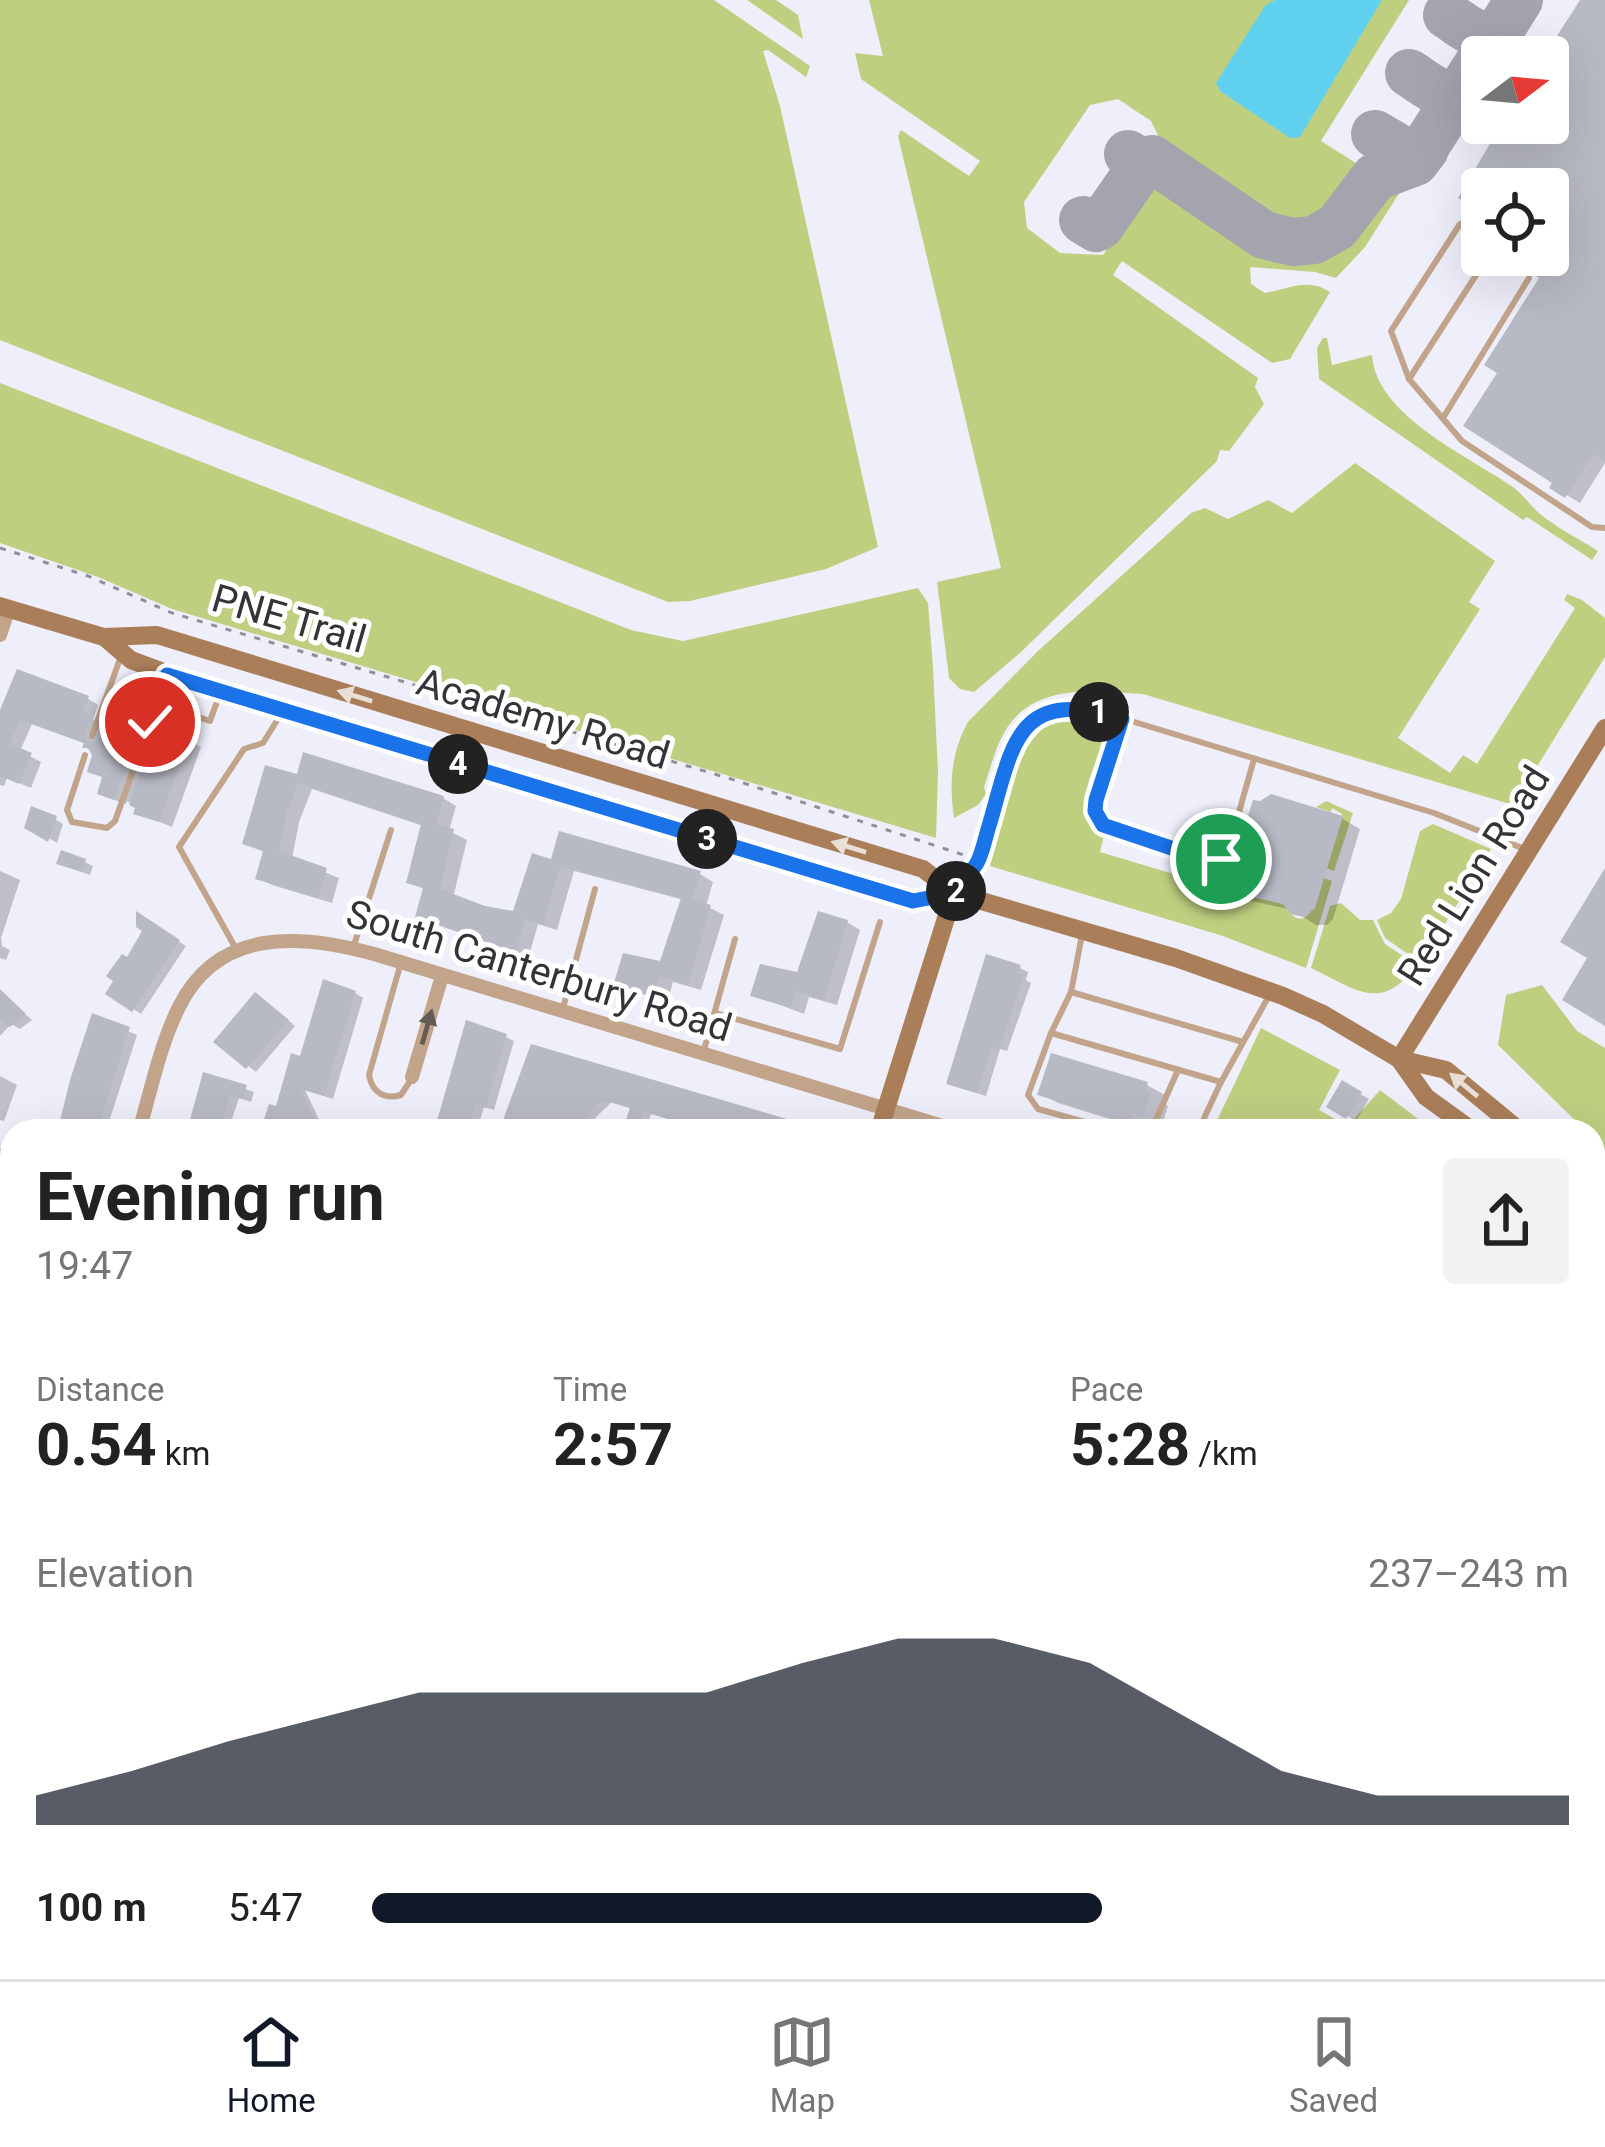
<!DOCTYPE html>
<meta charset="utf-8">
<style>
body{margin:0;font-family:Roboto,sans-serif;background:#f2f2f2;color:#222;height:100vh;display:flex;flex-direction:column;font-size:45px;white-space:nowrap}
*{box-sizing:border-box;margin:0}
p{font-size:39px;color:#767676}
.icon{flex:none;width:66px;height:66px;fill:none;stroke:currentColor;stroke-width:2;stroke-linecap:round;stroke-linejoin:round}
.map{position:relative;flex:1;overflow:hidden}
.drawer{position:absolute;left:0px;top:1119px;width:1605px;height:861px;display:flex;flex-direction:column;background:#fff;border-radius:36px 36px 0 0;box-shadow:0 12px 48px #0002}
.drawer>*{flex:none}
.needle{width:78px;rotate:74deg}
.fabs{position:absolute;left:1461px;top:36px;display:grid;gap:24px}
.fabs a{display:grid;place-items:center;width:108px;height:108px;border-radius:12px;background:#fff;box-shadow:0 12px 48px #0002;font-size:60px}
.pin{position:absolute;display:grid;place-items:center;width:102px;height:102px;color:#fff;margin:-51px;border:6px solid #fff;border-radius:50%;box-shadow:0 3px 12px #0007}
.km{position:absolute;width:60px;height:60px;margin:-30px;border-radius:50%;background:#222;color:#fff;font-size:33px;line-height:60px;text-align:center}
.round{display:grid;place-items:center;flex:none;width:126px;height:126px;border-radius:12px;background:#f2f2f2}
.headline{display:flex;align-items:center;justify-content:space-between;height:204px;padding:0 36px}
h1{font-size:66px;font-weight:700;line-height:90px}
.stats{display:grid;grid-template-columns:repeat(3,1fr);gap:18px;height:204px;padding:12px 36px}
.stats div{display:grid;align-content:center}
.stats b{font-size:60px;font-weight:700}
.stats small{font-size:33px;font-weight:400}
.stats p{font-size:33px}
.chart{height:336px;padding:24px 36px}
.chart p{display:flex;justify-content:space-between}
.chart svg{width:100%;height:216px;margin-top:12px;fill:#111827;opacity:.7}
ul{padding:0 36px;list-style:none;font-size:39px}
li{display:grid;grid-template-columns:192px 144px 1fr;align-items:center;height:90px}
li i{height:30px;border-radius:15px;background:#111827}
.tabs{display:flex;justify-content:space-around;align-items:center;height:168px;border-top:3px solid #e0e0e0;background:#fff;font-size:33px;color:#767676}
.tabs a{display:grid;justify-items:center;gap:6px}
.tabs .current{color:#111827}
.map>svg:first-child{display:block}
</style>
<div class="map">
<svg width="1605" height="1979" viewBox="0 0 1605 1979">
<rect width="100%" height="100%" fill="#eeeffb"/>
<g fill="#becf80">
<path d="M0,0H714L810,66L806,77L768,50L763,51L780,106L878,547L826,569L690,601L668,602L0,340Z"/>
<path d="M747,0H776L798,15L803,39Z"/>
<path d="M869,0H1409L1321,141L1367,170L1333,219L1309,231L1292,233L1274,228L1169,158L1151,121L1118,99L1090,105L1024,202L1027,228L1060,253L1103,255L1158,175C1207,209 1277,280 1340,241C1360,228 1372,200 1384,181L1400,192L1365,247L1336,278L1315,272L1250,267L1251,284L1265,293C1289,289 1307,277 1330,292L1290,359L1272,363L1122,261L1113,275L1258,378L1255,387L1264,404L1229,451L1220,450L1217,461L1022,651L974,692L960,689L949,678L937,582L1001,568L898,136L901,130L969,176L980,161L861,79L855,53L883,56Z"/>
<path d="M1323,338H1327L1332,365L1372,355C1376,415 1466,455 1510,485C1523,493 1531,508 1544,517C1559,529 1581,540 1598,551L1592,560L1527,517L1523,520L1319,379L1317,348Z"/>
<path d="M0,383L631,630L683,641L918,588L928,603L933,668L938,772L936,838L172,609L98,577L0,543Z"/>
<path d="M1355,463L1495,561L1469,602L1480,609L1398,738L1450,773L1463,755L1477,764L1575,608L1564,600L1567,594L1582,600L1605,618V657L1513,805L1143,694C1093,691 1032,682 1004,733C995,748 990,770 984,787L986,794L978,805L954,818C949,783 951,753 968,722L1038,651L1191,513L1205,508L1228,519L1268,500L1292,513Z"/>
<path d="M1065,719L1094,721L1105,727L1107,733C1097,763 1064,819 1104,835L1100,852L1197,881L1200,873L1221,871L1230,874L1226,891L1284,904C1306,942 1318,897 1323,878L1332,881L1306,968L1223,936L990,866L1022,753L1042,728Z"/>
<path d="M1326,801L1353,813L1334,871L1326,868L1342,814L1332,808L1331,812L1316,807Z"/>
<path d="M1433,824L1491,849L1421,963L1385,938L1377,920L1391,913L1401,899L1420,831Z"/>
<path d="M1341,903L1360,920H1373L1385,944L1416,965C1382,1014 1355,989 1311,968L1330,906Z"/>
<path d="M1542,985L1577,1031L1605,1048V1150L1593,1138V1131H1586L1498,1045L1506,995Z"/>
<path d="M1261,1028L1340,1070L1319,1110L1348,1126L1380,1090L1434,1131H1212Z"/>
<path d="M0,1946L12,1953V1968H28L30,1979H0Z"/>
<path d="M513,1968H666L667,1979H499Z"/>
</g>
<path fill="#5fd1ee" d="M1275,0H1382L1300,137L1290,138L1220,91L1216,83L1265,6Z"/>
<g fill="#0003">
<path d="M1586,0H1605V463L1580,503L1553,487L1557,482L1501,372L1543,277L1517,255H1548V189H1482V209L1462,197L1509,123H1548V61Z"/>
<path d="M87,698L98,705L93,720L106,729H139L155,739L188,740L201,747L172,827L137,813L138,808L127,801L126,804L112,799L94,752L85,747L87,744L32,724L20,751L41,762L31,788L7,778L4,786L0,785V725Z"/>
<path d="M299,778L443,798L456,806L449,831L467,840L453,898L515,915L553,862L700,874L713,882L706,906L724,915L701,990L673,982L667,1003L617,984L662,965L684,900L574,871L557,930L538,924L529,956L508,950L418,915L426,890L409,882L423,826L312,789L299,822L292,859L339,878L332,903L272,885L259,878L266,853L245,843Z"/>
<path d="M1341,818L1360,829L1333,919L1327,925H1316L1292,910L1247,900L1229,889Z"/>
<path d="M55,819L63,824L57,843L28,826Z"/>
<path d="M85,862L93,866L90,875L68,867Z"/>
<path d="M0,871L20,880L1,938L2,946L10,950L6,960L0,958Z"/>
<path d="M139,916L186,946L141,1014L109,993L146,930Z"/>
<path d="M847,922L860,930L837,1005L809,997L804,1014L754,995L799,975Z"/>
<path d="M1020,968L1028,972L1026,980L1031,983L1007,1051L1000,1049L986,1096L957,1087Z"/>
<path d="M352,991L363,998L333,1099L305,1090L323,1128L263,1131L302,1060Z"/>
<path d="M0,992L32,1020L20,1029L11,1024L0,1036Z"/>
<path d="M264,1000L295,1026L256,1072L218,1042Z"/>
<path d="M94,1017L137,1035L106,1131H66Z"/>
<path d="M506,1037L514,1041L494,1110L484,1107L477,1131H444Z"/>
<path d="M533,1047L815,1131H678L681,1123L651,1114L645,1131H626L633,1108L612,1102L596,1117L591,1131H501Z"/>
<path d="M207,1075L254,1092L251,1102L239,1098L228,1131H190Z"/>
<path d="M0,1076L17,1085L4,1121L0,1120Z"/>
<path d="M1343,1084L1369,1099L1356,1121L1330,1106Z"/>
<path d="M1147,1085L1165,1095L1163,1103L1168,1106L1162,1125L1151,1121L1148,1131L1058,1103L1040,1093Z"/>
<path d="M1593,1296L1605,1310L1603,1428L1593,1423Z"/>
<path d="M10,1297L12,1298V1325L8,1323Z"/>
<path d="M6,1360H12V1449L3,1444L1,1400Z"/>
<path d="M1593,1550L1605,1555V1783L1593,1803Z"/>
<path d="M6,1730L12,1733V1798L0,1815V1740Z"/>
<path d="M768,1968H816L817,1979H769Z"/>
<path d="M849,1968H889L890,1979H850Z"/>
<path d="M979,1968H996L1001,1972L1007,1968L1024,1979H970Z"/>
<path d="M1063,1968H1123L1138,1979H1078Z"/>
<path d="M1357,1968H1546L1539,1979H1350Z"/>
</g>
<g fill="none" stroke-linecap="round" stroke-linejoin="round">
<g stroke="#a4a4ae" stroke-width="48">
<path d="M1447,15C1463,25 1481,43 1499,31"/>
<path d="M1483,57L1519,0"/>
<path d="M1409,73C1426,83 1444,102 1462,90"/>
<path d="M1375,134L1409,154L1421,153L1482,58"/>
<path d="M1128,154L1140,162L1152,159L1264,235L1293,242L1314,240L1337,227L1375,177L1415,162L1425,149"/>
<path d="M1083,220L1096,228L1100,226L1145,161"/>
</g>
</g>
<g fill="#b7b9c4">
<path d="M1580,0H1605V462L1593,454L1565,498L1549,488L1552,483L1463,426L1497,373L1484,365L1539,278L1502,255H1548V189H1482V213L1458,198L1502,123H1548V50Z"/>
<path d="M17,669L89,696L83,711L91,717L85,735L88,742L98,741L105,722L121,728L123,721L141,727L114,800L97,794L102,777L87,772L92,755L88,748H82L84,743L20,720L10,744L32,753L19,784L0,776V710Z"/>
<path d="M161,727L190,737L159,822L133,814L135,808L129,805L155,732L158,733Z"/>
<path d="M303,752L444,796L436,824L454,829L440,889L485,906L513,911L532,853L551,859L559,831L701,871L693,899L711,905L688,985L660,976L653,997L613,986L623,953L660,961L681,898L560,866L543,925L525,919L516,951L492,944L415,917L423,888L406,883L421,824L298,783L286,814L279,851L327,868L318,898L255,879L263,851L242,844L265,765L297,774Z"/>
<path d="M1271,794L1343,816L1315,908L1303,917L1291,914L1283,904L1225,890L1253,800L1260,801Z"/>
<path d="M31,806L57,816L48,842L24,828Z"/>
<path d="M61,850L86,859L82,872L56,864Z"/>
<path d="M1605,868V1026L1562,1000L1587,958L1560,942Z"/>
<path d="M136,911L180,940L132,1012L105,994L113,981L106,976L122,954L127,957L142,931L136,927Z"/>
<path d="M818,911L848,920L824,1000L796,991L791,1008L750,996L760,964L797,972Z"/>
<path d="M986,954L1021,965L1018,974L1024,975L1004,1035L999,1049L992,1047L977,1093L946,1084Z"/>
<path d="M323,979L356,991L324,1096L300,1089L319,1129L313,1124L311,1131H260L269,1104L276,1106L291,1053L300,1056Z"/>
<path d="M0,989L26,1014L10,1027L0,1018Z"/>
<path d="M255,992L289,1020L246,1069L213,1042Z"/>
<path d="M92,1013L130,1027L97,1131H63L65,1126L59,1125L70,1080Z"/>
<path d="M466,1020L507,1034L486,1108L475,1105L468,1131H434Z"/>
<path d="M531,1044L811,1126L810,1131H675L678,1122L643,1111L636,1131H622L630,1108L602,1100L588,1113L582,1131H499Z"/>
<path d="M1051,1053L1148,1082L1146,1091L1151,1092L1143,1117L1132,1113L1130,1123L1037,1095Z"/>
<path d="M203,1072L247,1085L242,1099L230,1096L219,1131H187Z"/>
<path d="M1342,1080L1362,1092L1346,1119L1326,1107Z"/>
</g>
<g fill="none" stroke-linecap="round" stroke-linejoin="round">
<path stroke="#8f8f98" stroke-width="3" stroke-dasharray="6 9" stroke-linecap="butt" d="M0,548L88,576L172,613L728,778L970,857"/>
<g stroke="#c2a48b" stroke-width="6">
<path d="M1482,237L1460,224L1391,331L1409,379L1462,441L1592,527L1605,528"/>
<path d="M1409,379L1489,255"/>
<path d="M1443,418L1529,278"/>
<path d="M103,706L150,722"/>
<path d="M172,708L210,721L219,696"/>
<path d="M1122,719C1112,749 1085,797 1103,825L1209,861L1221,859L1228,851L1254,759"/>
<path d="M92,736L121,656"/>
<path d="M85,755L67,810L72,822L107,828L115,821L167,675"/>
<path d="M957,889L979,860L1021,731L1038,716L1062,709L1095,710L1434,813L1527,850"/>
<path d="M1082,935L1071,992L1051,1033L1221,1082L1270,994"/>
<path d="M354,945L391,830"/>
<path d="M235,947L179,847L244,749L263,743L281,714"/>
<path d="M400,966L369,1075C372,1092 384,1100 401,1095L412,1078"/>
<path d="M1071,992L1243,1042"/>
<path d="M563,1008L595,889"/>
<path d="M715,1013L840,1049L880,922"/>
<path d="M1051,1033L1028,1095L1038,1109L1117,1131"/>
<path d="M704,1050L735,939"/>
<path d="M1151,1131L1178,1070"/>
<path d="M1198,1131L1221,1082"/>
<path d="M1593,1263L1605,1272"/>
<path d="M1593,1793L1605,1774"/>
<path d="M0,1928L12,1938"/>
<path d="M45,1968L57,1979"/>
<path d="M67,1979L88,1968"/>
<path d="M80,1979L149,1968"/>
<path d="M356,1979L378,1975L377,1968"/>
<path d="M1532,1979L1539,1968"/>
</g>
<g stroke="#c2a48b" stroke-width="14">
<path d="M0,635L9,608"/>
<path d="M412,1077L442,976"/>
<path d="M139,1131C151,1090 160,1045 179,1007C218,927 302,934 374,954L959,1131"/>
<path d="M0,1155L12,1159"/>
<path d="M1593,1496L1605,1476"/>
<path d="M0,1874L12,1858"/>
<path d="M915,1968L918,1979"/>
<path d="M1189,1968L1203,1979"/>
<path d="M1256,1979L1265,1968"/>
</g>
<g stroke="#aa7e59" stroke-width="18">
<path d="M0,606L104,637L157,635L923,869L954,893L1176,958L1283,996L1323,1014L1399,1059L1446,1070L1520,1131"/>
<path d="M104,637L131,660L220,693L913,901L954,893"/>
<path d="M1399,1059L1605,728"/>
<path d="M1399,1059L1426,1097L1473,1131"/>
<path d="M879,1131L954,893"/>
<path d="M1593,1192L1605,1202"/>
<path d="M1593,1227L1605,1237"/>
<path d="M709,1968L710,1979"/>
</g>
</g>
<defs><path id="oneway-solid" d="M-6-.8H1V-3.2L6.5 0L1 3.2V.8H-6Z" transform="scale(3)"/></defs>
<g fill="#eadfd6">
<use href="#oneway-solid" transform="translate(355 696) rotate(-163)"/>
<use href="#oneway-solid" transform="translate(849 847) rotate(-163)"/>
<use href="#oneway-solid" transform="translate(1464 1085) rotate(-140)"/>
</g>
<use fill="#655b55" href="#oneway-solid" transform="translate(427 1027) rotate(-74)"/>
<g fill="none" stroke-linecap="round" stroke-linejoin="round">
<g stroke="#fff" stroke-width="24">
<path id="route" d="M150,722L167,675L913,901L954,893C962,883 971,873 977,863C983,852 985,838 989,826C1013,744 1016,686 1122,719L1096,800L1095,811L1103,825L1210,861L1221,859"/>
</g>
<use href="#route" stroke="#1a73e8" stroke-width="15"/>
</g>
<g text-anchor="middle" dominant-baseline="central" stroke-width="10" stroke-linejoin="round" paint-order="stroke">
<g font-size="39" fill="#333338" stroke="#fff">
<text transform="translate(289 619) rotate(16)">PNE Trail</text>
<text transform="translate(543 719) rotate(17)">Academy Road</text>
<text transform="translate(1474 876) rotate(-58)">Red Lion Road</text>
<text transform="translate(539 971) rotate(17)">South Canterbury Road</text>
</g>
</g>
</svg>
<div class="fabs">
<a><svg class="needle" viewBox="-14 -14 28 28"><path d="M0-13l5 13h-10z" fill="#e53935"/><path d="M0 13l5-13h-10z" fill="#767676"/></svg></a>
<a><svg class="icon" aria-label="locate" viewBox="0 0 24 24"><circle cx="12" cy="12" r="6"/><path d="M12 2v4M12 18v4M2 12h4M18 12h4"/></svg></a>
</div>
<div class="pin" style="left:1221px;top:859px;background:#1e9e55"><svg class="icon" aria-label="arrive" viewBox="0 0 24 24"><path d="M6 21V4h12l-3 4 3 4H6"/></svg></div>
<div class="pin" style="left:150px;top:722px;background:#d93025"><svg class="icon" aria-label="check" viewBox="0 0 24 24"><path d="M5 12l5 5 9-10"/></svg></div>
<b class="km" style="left:1099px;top:712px">1</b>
<b class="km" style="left:956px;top:891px">2</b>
<b class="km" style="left:707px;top:839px">3</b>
<b class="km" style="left:458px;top:764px">4</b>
<section class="drawer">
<div class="headline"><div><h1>Evening run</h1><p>19:47</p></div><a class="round"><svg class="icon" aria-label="share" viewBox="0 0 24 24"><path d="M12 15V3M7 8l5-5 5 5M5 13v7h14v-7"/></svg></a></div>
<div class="stats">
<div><p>Distance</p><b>0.54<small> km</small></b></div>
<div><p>Time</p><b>2:57</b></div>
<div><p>Pace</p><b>5:28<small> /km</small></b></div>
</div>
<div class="chart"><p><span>Elevation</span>237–243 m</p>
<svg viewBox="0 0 160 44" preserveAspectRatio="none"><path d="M0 44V38L10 33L20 27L30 22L40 17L50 17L60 17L70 17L80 11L90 6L100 6L110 11L120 22L130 33L140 38L150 38L160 38V44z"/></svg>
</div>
<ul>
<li><b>100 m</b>5:47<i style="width:61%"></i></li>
</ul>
</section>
</div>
<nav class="tabs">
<a class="current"><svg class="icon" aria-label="home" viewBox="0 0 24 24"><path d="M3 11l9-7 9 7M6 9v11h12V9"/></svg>Home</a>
<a><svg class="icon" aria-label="map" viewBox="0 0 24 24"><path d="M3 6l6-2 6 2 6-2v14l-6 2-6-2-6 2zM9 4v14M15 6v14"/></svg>Map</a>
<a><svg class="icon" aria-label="saved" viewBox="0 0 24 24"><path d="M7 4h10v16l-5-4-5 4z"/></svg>Saved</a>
</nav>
